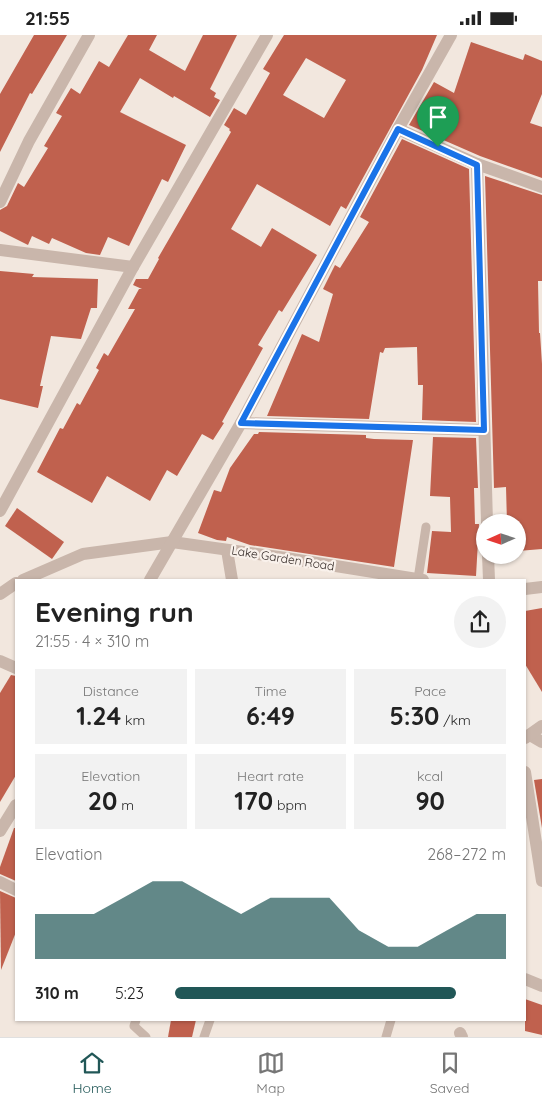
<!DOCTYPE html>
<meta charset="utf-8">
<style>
body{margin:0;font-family:Quicksand,sans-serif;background:#f2f2f2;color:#222;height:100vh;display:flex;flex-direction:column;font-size:19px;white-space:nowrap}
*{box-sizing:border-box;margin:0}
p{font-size:16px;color:#767676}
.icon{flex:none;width:28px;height:28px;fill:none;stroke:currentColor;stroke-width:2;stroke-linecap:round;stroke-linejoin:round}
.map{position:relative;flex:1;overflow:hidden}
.panel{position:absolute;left:15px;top:544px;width:511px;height:442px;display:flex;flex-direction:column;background:#fff;border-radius:0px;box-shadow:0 1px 4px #0004}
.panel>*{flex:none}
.needle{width:32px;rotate:267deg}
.fabs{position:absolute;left:476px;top:479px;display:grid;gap:10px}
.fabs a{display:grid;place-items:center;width:50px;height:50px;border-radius:50%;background:#fff;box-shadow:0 1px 4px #0004;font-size:25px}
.pin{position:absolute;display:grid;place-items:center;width:42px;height:42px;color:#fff;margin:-51px -21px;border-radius:50% 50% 50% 0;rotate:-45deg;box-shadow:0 0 5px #0007}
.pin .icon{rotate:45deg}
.round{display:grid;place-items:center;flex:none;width:52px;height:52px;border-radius:26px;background:#f2f2f2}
.summary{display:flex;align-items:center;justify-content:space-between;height:85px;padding:0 20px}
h1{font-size:28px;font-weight:700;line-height:38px}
.stats{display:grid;grid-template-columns:repeat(3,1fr);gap:8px;height:85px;padding:5px 20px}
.stats div{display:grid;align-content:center;border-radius:0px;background:#f2f2f2;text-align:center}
.stats b{font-size:25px;font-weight:700}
.stats small{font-size:14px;font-weight:400}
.stats p{font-size:14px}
.chart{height:140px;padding:10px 20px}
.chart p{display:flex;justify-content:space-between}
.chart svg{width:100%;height:90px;margin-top:5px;fill:#215757;opacity:.7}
ul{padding:0 20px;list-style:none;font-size:16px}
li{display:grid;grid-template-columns:80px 60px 1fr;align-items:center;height:38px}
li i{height:12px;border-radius:6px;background:#215757}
.status{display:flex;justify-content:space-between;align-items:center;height:35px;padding:0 25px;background:#fff;direction:ltr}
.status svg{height:14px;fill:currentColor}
.tab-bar{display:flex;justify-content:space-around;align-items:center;height:70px;border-top:1px solid #e0e0e0;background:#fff;font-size:14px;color:#767676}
.tab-bar a{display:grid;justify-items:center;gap:2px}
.tab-bar .active{color:#215757}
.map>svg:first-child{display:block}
</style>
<div class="status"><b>21:55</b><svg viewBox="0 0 49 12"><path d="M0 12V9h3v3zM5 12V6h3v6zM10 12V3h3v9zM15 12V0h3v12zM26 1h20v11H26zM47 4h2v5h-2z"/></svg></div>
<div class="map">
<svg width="542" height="1002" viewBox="0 0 542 1002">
<rect width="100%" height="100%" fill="#f2e7de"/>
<g fill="#c0614e" fill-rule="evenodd">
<path d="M34,0H67L32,59L30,58L0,117V59Z"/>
<path d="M128,0H157L149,15L185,36L203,0H237L210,54L216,58L214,62L220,65L210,82L174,61L173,63L140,43L120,77L186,110L168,147L162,144L129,211L108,202L100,220L86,218L52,203L49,209L32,201L28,210L0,196V175L7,171L18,148L24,152L48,113L44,111L62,81L56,78L71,53L80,59L99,26L109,32Z"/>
<path d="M284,0H437L422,35L346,174L341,171L330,191L257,149L231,194L261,212L272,193L317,220L282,277L279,275L258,310L263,313L222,387L224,388L213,405L202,399L177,441L167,435L150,466L107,441L92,468L37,437L60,393L63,394L77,368L80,370L99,335L96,333L104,318L108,321L135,274H128L139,254H142L133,250L136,244H148L159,224L158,223L231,97L229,95L230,94L224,90L234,73L246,80L270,38L263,34ZM306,23L346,45L324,83L283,60Z"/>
<path d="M471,7L523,25L525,19L542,26V59L530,88L542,92V143L480,121L409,90L434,47L454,58Z"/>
<path d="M402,104L469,134L476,387L422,385L423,350H418L417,312L385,313L383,318L380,317L369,384L267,381L302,299L319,307L333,259L323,254L335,230L340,233L369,187L360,182Z"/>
<path d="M485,141L542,160V246H538L539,298H540L542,329V514L518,516V488H507L506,452L494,453Z"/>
<path d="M0,236L34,239L32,242L98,244L97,273H91L81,304L51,301L40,351H43L38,373L0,364Z"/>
<path d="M259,397L366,400V403L374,404L413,405L394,532L250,510L227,502L226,506L217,505L198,498L214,455L221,457L230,433L254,399H258Z"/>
<path d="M433,402L476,403L478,453H474L475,489H479L476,541L427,538L432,496L451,497L450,462L430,461Z"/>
<path d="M17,473L64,507L52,524L5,491Z"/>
<path d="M542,573V657L525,629V576Z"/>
<path d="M11,640L16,641V740L0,767V658Z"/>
<path d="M542,744V793L534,745Z"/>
<path d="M14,793H16V846L0,839V832Z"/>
<path d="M0,856L16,863V897L1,935Z"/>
<path d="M525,964L542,970V1000L525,996Z"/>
<path d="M171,985H196L192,1002H168Z"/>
</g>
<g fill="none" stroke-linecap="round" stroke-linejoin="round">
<g stroke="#c9b6ab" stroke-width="9">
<path d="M418,544L426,492"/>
<path d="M136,985L134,991L146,1002"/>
<path d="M204,1002L210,985"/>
<path d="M386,1002L391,985"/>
</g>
<g stroke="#c9b6ab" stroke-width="12">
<path d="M398,94L477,129L487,488"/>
<path d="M477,129L542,152"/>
<path d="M0,167L29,106L89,0"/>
<path d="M0,215L133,232L0,476"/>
<path d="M133,232L267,0"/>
<path d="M241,388L484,395"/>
<path d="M227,515L232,545"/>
<path d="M488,520L489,545"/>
<path d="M23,545L83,519L172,507L286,523L423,545"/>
<path d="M150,545L241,388L398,94L451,0"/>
<path d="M525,554L542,552"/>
<path d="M0,559L16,548"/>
<path d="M0,626L16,633"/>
<path d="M530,700L542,707"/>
<path d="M525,703L542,691"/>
<path d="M525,737L542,846"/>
<path d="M0,796L16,770"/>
<path d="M0,847L16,855"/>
<path d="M525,944L542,951"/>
<path d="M460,998L462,1002"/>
</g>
</g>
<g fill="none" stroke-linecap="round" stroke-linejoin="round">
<g stroke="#fff" stroke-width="10">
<path id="route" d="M398,94L477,130L484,395L241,388Z"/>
</g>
<use href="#route" stroke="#1a73e8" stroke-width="6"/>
</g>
<g text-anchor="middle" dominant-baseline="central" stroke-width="4.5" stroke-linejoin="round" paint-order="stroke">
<g font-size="12" fill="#372d2a" stroke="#f9f1eb">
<text transform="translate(283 523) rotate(9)">Lake Garden Road</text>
</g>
</g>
</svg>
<div class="fabs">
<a><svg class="needle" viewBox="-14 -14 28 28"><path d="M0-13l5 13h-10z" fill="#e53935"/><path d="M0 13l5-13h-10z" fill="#767676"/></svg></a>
</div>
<div class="pin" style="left:438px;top:112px;background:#1e9e55"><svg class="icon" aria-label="arrive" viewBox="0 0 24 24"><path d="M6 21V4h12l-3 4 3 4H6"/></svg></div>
<section class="panel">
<div class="summary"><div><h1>Evening run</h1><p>21:55 · 4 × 310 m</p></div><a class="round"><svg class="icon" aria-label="share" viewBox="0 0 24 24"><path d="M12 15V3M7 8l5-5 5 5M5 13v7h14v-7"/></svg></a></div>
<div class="stats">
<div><p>Distance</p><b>1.24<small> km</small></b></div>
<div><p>Time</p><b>6:49</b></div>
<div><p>Pace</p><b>5:30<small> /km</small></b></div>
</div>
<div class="stats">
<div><p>Elevation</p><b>20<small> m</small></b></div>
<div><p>Heart rate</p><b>170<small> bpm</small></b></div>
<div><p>kcal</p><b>90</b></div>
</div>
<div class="chart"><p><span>Elevation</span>268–272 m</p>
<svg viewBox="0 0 160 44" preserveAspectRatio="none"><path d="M0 44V22L10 22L20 22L30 14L40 6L50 6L60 14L70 22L80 14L90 14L100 14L110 30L120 38L130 38L140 30L150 22L160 22V44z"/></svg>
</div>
<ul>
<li><b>310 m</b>5:23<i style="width:85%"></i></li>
</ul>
</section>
</div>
<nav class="tab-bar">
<a class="active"><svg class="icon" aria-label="home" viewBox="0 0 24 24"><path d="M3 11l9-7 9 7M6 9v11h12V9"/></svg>Home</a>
<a><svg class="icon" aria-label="map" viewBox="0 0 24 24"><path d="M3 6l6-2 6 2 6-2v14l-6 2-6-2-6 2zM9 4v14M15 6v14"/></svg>Map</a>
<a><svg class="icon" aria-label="saved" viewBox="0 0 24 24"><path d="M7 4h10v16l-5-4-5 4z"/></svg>Saved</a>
</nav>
